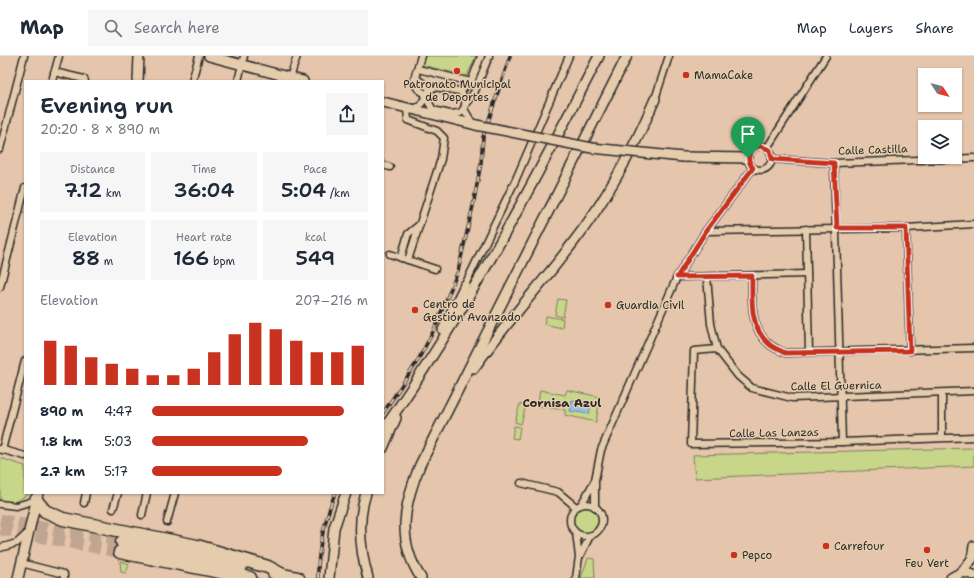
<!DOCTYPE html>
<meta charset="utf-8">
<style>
body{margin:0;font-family:"Shantell Sans",sans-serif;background:#f6f6f7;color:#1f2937;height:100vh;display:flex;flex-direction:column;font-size:15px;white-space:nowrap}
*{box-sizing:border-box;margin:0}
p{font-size:13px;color:#747a83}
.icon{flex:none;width:22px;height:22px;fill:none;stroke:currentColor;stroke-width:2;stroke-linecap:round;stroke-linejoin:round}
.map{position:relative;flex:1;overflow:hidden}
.details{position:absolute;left:24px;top:24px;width:360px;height:414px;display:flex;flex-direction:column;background:#fff;border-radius:0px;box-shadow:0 1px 3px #0004}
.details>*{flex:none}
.needle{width:26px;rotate:126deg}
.buttons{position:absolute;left:918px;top:12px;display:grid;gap:8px}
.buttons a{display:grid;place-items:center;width:44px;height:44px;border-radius:0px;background:#fff;box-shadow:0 1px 3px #0004;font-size:20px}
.pin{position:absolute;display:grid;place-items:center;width:34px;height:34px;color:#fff;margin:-41px -17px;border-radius:50% 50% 50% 0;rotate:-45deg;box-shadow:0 0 4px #0007}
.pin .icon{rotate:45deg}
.round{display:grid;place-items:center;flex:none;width:42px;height:42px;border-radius:0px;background:#f6f6f7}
.overview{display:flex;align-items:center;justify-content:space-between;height:68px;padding:0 16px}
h1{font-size:22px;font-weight:600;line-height:30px}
.stats{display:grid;grid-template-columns:repeat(3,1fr);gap:6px;height:68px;padding:4px 16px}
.stats div{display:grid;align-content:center;border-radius:0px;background:#f6f6f7;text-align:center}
.stats b{font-size:20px;font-weight:600}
.stats small{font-size:11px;font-weight:400}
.stats p{font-size:11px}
.chart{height:112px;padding:8px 16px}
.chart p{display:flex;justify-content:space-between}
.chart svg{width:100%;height:72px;margin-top:4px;stroke:#c8321e;stroke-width:6}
ul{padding:0 16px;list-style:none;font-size:13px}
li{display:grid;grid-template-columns:64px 48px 1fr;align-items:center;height:30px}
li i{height:10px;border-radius:5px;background:#c8321e}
header{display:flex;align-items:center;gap:24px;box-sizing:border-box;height:56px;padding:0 20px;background:#fff;border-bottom:1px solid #e0e1e3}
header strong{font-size:19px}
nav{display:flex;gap:22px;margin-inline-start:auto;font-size:14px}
.search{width:280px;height:36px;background:#f6f6f7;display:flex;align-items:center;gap:10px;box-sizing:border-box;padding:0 14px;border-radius:0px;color:#747a83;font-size:15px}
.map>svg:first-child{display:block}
</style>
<header>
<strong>Map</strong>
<div class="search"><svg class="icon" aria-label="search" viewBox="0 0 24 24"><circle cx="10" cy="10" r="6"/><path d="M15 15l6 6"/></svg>Search here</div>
<nav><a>Map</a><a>Layers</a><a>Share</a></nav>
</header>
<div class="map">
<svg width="974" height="522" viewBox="0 0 974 522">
<rect width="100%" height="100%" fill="#e5c5ab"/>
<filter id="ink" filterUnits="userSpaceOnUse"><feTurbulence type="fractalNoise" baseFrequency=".025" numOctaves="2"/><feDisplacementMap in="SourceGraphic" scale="8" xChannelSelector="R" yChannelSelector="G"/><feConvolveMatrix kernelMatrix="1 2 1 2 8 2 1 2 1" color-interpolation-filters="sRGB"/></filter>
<g filter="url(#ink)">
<g fill="#c8d68a" stroke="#7a805a">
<path d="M425,0H476L467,20L422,9Z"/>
<path d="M558,243L566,244L563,261L555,259Z"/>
<path d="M546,260L563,263L562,272L544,268Z"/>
<path d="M540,334L565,339L567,334L600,341L596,366L565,359V354L539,350L538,347Z"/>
<path d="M520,348L526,349L521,368L515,366Z"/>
<path d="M514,370L520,371L518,383L512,382Z"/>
<path d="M974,392V410L695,422L693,399Z"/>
<path d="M0,402L25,410V437H30L13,447L0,445Z"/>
<circle cx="586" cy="464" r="13"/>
<path d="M588,502L594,503L595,522H581Z"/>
<path d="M120,505L129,508L126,517L121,516Z"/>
</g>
<path fill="#90c0eb" stroke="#68849e" d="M572,344L591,348L589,358L570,355Z"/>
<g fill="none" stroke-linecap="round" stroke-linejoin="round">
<g stroke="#c0a691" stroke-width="12" stroke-dasharray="12 6" stroke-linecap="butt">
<path d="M0,464L122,486"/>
<path d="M0,473L120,496"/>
</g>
<g stroke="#2b2b2b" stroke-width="9">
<g id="street">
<path d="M421,0L413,26L418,33L427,39"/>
<path d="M418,13L471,26"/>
<path d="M54,16L84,23L85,25"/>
<path d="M416,17L417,23L431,33"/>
<path d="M290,22L297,0"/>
<path d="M52,25L59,0"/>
<path d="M192,25L199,0"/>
<path d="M238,25L244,0"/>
<path d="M460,35L471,26L481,0"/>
<path d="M655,43L669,0"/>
<path d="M465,49L475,35L489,0"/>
<path d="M407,52L408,64L437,75L444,82L441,103L408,204"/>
<path d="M412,53L420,50L429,35L434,31L460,35C466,43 468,50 460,57L450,58L433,54L426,42"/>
<path d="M464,53L473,68"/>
<circle cx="760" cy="102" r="12"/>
<path d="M767,92L826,0"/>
<path d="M0,93L24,0"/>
<path d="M772,103L834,107L974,102"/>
<path d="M834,107L842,386"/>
<path d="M383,109L390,111"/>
<path d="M906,172L910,295"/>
<path d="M806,173L809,296"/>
<path d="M706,175L906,172L974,168"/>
<path d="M390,198L435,213"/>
<path d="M401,202L408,178L419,169"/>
<path d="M752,220C752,243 749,271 769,288C773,292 780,294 785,297L974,292"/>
<path d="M677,221L807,218"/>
<path d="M707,221L711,268L717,293L738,320L752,332L792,342L974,335"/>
<path d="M465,229L516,123L569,0"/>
<path d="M0,231L25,132"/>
<path d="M717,293L694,295L691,388L842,386L974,381"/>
<path d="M942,337V381"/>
<path d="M0,393L25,400"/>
<path d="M2,394L25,305"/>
<path d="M521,427L558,436L576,451"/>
<path d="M84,447L86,437"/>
<path d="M0,448L16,450L36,444"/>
<circle cx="586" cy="464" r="16"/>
<path d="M581,449L594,426"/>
<path d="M595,451V424L601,394L677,221L706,175L753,112"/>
<path d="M113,453L118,437"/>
<path d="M142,459L147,437"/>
<path d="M167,466L175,437"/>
<path d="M0,492L17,487L29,476"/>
<path d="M580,500L590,480"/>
<path d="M21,507L64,518V522"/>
<path d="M576,522L579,501L576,477"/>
</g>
</g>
<g stroke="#2b2b2b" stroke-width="12">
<g id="secondary">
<path d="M209,0L303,25"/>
<path d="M138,25L139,0"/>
<path d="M383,46L476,69"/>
<path d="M683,101L748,102"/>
<path d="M443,274L465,229"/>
<path d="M474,312C504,269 540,230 572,188C607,143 633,95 655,43"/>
<path d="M383,374C466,256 533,128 599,0"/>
<path d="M383,392L396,362"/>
<path d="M366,437C357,465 360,494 368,522"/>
<path d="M962,516L972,503L974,490"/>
<path d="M18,522L38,437"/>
<path d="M329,522L334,472L346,437"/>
<path d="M421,522C396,484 404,448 420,409L627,0"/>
<path d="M951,522L962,516L974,519"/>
</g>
</g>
<g stroke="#2b2b2b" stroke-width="15">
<g id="highway">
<path d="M36,444L45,455L63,463L197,490L268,511L281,518"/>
<path d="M122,486L241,510"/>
<path d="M120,496L250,522"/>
<path d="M274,517L298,522"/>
</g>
</g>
<use href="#street" stroke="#e5ccad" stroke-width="6"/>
<use href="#secondary" stroke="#e5ccad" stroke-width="9"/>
<use href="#highway" stroke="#e5ccad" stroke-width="12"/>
<g stroke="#2b2b2b" stroke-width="3.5">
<g id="rail">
<path d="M383,357L417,306L434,274L458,215L473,150L481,107L483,81L510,0"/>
<path d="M318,522C317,493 325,464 335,437"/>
</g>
</g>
<use href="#rail" stroke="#e5ccad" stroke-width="2" stroke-dasharray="6" stroke-linecap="butt"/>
<g stroke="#2b2b2b" stroke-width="12" stroke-linecap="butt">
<path id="secondary-bridge" d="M476,69L592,92L683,101"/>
</g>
<use href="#secondary-bridge" stroke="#e5ccad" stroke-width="9"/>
</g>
</g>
<g fill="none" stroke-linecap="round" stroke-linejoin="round" filter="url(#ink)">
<g stroke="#fff" stroke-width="8">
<path id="route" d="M760,90L770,94L772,103L834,107L837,172H906L910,295L785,297C780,294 773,292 769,288C749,271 752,243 752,220L677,221L706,175L753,112C745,103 749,92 760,90Z"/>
</g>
<use href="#route" stroke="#c8321e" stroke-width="5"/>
</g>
<g fill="#c8321e" stroke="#e5ccad" stroke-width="1.5">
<circle cx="457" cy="15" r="4"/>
<circle cx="686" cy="19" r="4"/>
<circle cx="608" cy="249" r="4"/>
<circle cx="415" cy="254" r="4"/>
<circle cx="826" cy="490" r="4"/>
<circle cx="927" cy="494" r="4"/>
<circle cx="734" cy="499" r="4"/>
</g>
<g text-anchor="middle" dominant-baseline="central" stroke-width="3" stroke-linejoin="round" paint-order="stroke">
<g font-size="11" fill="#2b2b2b" stroke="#e5ccad" text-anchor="start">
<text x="694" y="19">MamaCake</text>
<text x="457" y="28" text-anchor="middle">Patronato Municipal<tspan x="457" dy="13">de Deportes</tspan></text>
<text x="423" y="248">Centro de<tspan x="423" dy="13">Gestión Avanzado</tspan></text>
<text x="616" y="249">Guardia Civil</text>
<text x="834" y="490">Carrefour</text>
<text x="742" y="499">Pepco</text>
<text x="927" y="507" text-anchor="middle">Feu Vert</text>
</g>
<g font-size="11" fill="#2b2b2b" stroke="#e5ccad">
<text transform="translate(873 94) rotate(-2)">Calle Castilla</text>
<text transform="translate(836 330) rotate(-1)">Calle El Guernica</text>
<text transform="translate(774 377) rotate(-1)">Calle Las Lanzas</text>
</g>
<g font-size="12" font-weight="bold" fill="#2b2b2b" stroke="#e5ccad">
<text x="562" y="347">Cornisa Azul</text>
</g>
</g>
</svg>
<div class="buttons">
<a><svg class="needle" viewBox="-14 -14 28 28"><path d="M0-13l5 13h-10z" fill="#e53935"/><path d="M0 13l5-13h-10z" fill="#747a83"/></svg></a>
<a><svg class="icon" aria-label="layers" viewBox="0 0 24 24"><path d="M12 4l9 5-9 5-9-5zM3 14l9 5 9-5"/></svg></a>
</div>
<div class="pin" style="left:748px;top:102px;background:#1e9e55"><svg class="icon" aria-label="arrive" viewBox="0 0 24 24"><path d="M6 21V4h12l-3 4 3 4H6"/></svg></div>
<section class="details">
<div class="overview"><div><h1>Evening run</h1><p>20:20 · 8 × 890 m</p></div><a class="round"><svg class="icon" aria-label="share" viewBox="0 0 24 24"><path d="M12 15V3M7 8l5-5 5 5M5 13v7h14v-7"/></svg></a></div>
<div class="stats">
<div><p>Distance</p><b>7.12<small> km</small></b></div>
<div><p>Time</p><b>36:04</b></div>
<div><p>Pace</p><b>5:04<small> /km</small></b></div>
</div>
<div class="stats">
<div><p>Elevation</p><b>88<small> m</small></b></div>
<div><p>Heart rate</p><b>166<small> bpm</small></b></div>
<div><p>kcal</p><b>549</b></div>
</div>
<div class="chart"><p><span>Elevation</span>207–216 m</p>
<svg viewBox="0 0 160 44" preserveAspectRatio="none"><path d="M5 44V17M15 44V20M25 44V27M35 44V31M45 44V34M55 44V38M65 44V38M75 44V34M85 44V24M95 44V13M105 44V6M115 44V10M125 44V17M135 44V24M145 44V24M155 44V20"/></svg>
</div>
<ul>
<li><b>890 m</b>4:47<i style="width:89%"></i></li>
<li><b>1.8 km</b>5:03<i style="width:72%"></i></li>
<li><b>2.7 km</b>5:17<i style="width:60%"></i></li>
</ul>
</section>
</div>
